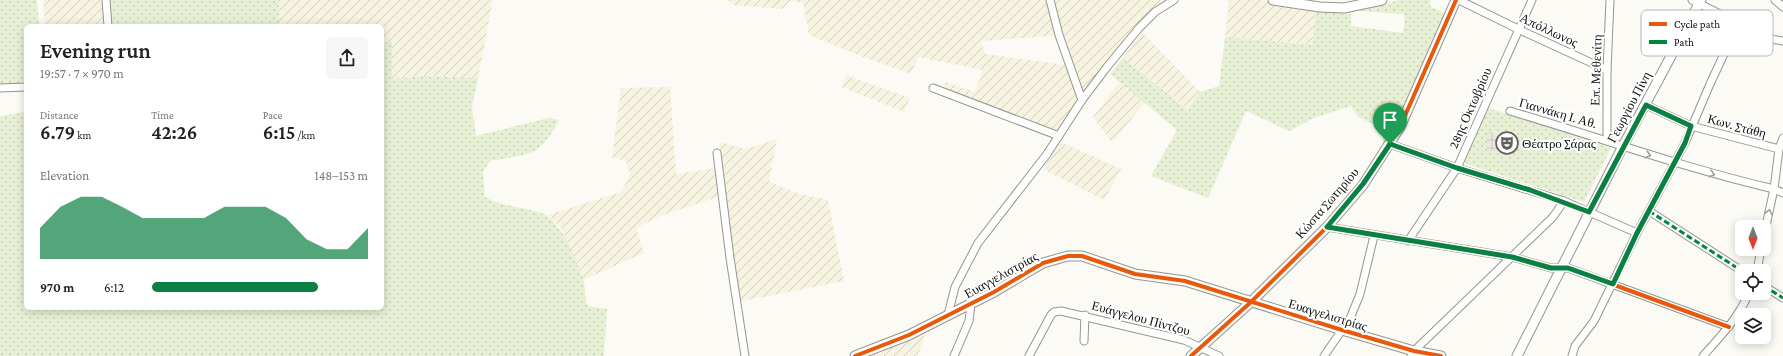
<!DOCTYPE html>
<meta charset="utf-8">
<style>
body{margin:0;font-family:"Crimson Pro",serif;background:#f6f6f6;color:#222;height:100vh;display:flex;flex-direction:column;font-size:15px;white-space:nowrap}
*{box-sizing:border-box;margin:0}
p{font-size:13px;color:#767676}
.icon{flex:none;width:22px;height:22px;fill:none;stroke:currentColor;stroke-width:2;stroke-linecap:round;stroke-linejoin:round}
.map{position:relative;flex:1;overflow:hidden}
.drawer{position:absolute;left:24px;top:24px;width:360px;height:286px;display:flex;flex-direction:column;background:#fff;border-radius:6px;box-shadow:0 2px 10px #0003}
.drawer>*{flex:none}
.needle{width:26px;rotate:180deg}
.controls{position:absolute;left:1735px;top:220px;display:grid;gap:8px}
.controls a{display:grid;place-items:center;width:36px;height:36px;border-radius:6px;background:#fff;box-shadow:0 2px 10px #0003;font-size:20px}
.pin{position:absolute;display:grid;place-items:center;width:34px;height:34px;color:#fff;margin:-41px -17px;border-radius:50% 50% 50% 0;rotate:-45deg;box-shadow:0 0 4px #0007}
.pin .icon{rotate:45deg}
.round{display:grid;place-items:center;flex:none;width:42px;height:42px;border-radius:6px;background:#f6f6f6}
.summary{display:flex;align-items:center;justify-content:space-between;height:68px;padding:0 16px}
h1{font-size:22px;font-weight:600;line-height:30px}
.metrics{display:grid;grid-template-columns:repeat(3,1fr);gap:6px;height:68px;padding:4px 16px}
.metrics div{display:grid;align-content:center}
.metrics b{font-size:20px;font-weight:600}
.metrics small{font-size:11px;font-weight:400}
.metrics p{font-size:11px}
.chart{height:112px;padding:8px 16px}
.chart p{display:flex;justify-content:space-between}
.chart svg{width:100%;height:72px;margin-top:4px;fill:#0b8043;opacity:.7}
ul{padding:0 16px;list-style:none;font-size:13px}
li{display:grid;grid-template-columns:64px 48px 1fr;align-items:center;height:30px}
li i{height:10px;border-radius:5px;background:#0b8043}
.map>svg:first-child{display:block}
</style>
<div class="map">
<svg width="1783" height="356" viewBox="0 0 1783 356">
<defs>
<pattern id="farmland-furrows" width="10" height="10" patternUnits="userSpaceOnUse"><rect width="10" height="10" fill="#f7f3e1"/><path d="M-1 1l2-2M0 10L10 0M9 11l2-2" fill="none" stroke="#d3cfc0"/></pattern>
<pattern id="grass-dots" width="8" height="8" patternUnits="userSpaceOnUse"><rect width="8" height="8" fill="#e7f0d5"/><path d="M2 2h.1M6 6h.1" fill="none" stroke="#c5cdb6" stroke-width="1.8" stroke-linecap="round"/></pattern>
<pattern id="plaza-grid" width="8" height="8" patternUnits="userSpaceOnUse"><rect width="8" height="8" fill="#ebe8e0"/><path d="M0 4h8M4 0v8" fill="none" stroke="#c8c6bf"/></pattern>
</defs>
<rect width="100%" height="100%" fill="#fbfaf4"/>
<g fill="url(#farmland-furrows)">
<path d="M43,0H104L106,26H45Z"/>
<path d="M279,0H493L478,78L423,76L391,79L392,42H382V26H279Z"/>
<path d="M727,0H1168L1149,15L1083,95L1064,35L981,41L985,54L1065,65L1080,100L1053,137L942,96L946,82L975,92L983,70L918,57L911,74L853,53L809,35L803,3L790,1L782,9L735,5Z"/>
<path d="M1229,0H1262L1315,11L1313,45L1225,37Z"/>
<path d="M1142,32L1200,92L1189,110L1123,58Z"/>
<path d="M846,75L910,98L904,112L842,87Z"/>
<path d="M1119,83L1145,102L1112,143L1093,117Z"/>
<path d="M670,87L676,174L717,168L721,196L660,216L636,228L644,253L583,280L561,228L548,215L621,192L630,175L626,161L612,157L621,88Z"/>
<path d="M777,139L769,182L800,194L828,200L844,281L738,302L719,156L720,142L746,149Z"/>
<path d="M1061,142L1121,169L1104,200L1043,169Z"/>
<path d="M925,334L918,356H865Z"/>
</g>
<g fill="url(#grass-dots)">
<path d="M0,0H37L39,26H26V82L0,85Z"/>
<path d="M109,0H279V26H111Z"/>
<path d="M1399,0H1430V6L1448,15L1388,145H1383L1382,128L1358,117L1351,106L1314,118L1289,131L1246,111L1208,198L1151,176L1177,130L1110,74L1123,58L1188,110L1200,92L1219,86L1225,37L1313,45L1315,11L1351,14V26L1403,33L1405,19L1403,14L1359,11Z"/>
<path d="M382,42H392V79L423,76L478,78L472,107L476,136L548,118L559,120C539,158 530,154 490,161L483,172L485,197C503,207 522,206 541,213C560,219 577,260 583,279C586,288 584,297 588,306L607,309L604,356H0V116L26,112V308H382Z"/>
<path d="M1488,108L1611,148L1584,202L1466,164L1465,160Z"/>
</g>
<path fill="url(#plaza-grid)" d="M1487,132L1495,133L1499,138L1500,144L1496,150L1487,152Z"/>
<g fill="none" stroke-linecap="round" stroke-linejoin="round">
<g stroke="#959592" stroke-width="9">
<g id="minor">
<path d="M106,0L108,26"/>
<path d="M1050,0L1059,35L1082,100"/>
<path d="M1459,0L1520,30L1607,70"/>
<path d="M1692,0L1770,39L1783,41"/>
<path d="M1775,0L1783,7"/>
<path d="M0,88L26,87"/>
<path d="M933,88L1059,136"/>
<path d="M1646,105L1691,126L1779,149"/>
<path d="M1510,111C1598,137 1684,168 1774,189L1783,193"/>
<path d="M1607,140V70L1610,0"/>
<path d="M1390,144L1457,168L1564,201L1637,233"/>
<path d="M717,153L730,258L745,356"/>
<path d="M1649,211L1742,271"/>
<path d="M1327,227L1512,257L1551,268H1568L1729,327"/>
<path d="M1764,235L1774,189L1779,149L1783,138"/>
<path d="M1408,241L1457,168L1532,0"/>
<path d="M1757,271L1761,249"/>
<path d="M1764,286L1783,298"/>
<path d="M948,315L955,287L978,243L1047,154L1082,100L1107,67L1139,28L1155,12L1174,0"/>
<path d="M1345,331L1360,294L1374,236"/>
<path d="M1084,341L1085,315"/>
<path d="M954,356L969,321L971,304"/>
<path d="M1029,356L1051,315L1054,312L1061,311L1184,340L1219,356"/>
<path d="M1324,356L1342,330"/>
<path d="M1411,356L1414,351L1553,217L1564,201"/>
<path d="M1572,356L1575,346L1594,321L1637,233L1685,143L1710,84L1738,24"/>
<path d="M1703,356C1721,336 1738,318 1749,293"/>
</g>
</g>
<g stroke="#959592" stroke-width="11">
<g id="tertiary">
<path d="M1273,0L1320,7L1344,8L1382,0"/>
<path d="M855,356L909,335L994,292L1043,263L1068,256H1082L1135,274L1185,281L1342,330L1414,351L1441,356"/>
<path d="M1191,356L1251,302L1327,227L1363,185L1400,127L1456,0"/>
<path d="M1517,356L1623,146L1701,0"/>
</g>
</g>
<use href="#minor" stroke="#fefefd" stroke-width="7"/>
<use href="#tertiary" stroke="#fefefd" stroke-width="9"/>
<g stroke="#00873e" stroke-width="3" stroke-dasharray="6 3" stroke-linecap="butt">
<path d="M1649,211L1742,271"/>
<path d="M1764,286L1783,298"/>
</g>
<g stroke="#fff" stroke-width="6">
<g id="cycleway">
<path d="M1327,227L1512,257L1551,268H1568L1729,327"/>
<path d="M855,356L909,335L994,292L1043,263L1068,256H1082L1135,274L1185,281L1342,330L1414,351L1441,356"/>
<path d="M1191,356L1251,302L1327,227L1363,185L1400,127L1456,0"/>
</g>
</g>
<use href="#cycleway" stroke="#e8590c" stroke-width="4"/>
</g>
<defs><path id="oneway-chevron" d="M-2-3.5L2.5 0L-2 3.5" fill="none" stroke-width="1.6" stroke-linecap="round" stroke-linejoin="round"/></defs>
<g stroke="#9e9e9e">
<use href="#oneway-chevron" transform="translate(1648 155) rotate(18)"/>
<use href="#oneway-chevron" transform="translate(1712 174) rotate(16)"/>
<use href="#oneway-chevron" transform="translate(1769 212) rotate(-77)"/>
</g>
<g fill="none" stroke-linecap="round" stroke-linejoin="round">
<g stroke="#fff" stroke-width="8">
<path id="route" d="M1646,105L1691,126L1685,143L1637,233L1613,284L1568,268H1551L1512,257L1327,227L1363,184L1390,144L1457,168L1530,190L1589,212Z"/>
</g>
<use href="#route" stroke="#0b8043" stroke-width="5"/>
</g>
<defs>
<g id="theatre-ring" transform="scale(1.15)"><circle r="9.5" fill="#fff" stroke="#62615f" stroke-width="1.5"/><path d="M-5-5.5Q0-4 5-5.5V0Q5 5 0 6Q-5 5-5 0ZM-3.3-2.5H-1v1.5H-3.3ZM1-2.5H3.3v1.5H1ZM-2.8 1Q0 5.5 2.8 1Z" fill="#62615f"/></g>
</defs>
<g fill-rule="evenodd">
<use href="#theatre-ring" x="1507" y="143"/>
</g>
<g text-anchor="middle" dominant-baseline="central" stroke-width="4" stroke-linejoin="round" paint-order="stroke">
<g font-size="13" fill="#0f0f0f" stroke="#fff">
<text transform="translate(1549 30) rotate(25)">Απόλλωνος</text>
<text transform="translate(1596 70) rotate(-88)">Επ. Μεθενίτη</text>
<text transform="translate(1629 107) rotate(-62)">Γεωργίου Πίνη</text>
<text transform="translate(1470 108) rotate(-66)">28ης Οκτωβρίου</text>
<text transform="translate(1558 113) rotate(16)">Γιαννάκη Ι. Αθ.</text>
<text transform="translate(1737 126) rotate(15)">Κων. Στάθη</text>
<text transform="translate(1327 203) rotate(-49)">Κώστα Σωτηρίου</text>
<text transform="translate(1001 275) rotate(-29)">Ευαγγελιστρίας</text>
<text transform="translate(1328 315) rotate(17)">Ευαγγελιστρίας</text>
<text transform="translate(1141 318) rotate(15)">Ευάγγελου Πίντζου</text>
</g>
<g font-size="13" fill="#0f0f0f" stroke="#fff" text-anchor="start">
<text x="1522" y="143">Θέατρο Σάρας</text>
</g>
</g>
<rect x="1641" y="10" width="132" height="46" rx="6" fill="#fff" stroke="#b7b7b7" stroke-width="1"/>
<rect x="1649" y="22" width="18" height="4" fill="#e8590c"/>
<rect x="1649" y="40" width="18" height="4" fill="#00873e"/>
<g font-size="11" fill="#0f0f0f">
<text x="1674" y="28">Cycle path</text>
<text x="1674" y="46">Path</text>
</g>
</svg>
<div class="controls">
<a><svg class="needle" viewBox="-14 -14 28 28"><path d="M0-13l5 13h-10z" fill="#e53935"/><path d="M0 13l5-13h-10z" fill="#767676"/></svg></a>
<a><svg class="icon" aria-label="locate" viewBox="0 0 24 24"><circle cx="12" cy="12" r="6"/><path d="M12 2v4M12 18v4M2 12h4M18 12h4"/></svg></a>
<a><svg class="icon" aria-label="layers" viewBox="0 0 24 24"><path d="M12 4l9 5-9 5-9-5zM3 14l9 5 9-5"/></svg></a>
</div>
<div class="pin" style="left:1390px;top:144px;background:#1e9e55"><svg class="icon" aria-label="arrive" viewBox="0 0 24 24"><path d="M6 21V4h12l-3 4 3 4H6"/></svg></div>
<section class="drawer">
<div class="summary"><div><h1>Evening run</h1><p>19:57 · 7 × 970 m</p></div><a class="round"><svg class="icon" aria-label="share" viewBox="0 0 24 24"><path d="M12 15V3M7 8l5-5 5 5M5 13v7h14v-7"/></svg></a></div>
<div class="metrics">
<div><p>Distance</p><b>6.79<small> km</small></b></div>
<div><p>Time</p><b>42:26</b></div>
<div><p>Pace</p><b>6:15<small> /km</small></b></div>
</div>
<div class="chart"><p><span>Elevation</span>148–153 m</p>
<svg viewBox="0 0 160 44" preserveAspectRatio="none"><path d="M0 44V25L10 12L20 6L30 6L40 12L50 19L60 19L70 19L80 19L90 12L100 12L110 12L120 19L130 32L140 38L150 38L160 25V44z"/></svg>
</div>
<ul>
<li><b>970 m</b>6:12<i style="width:77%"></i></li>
</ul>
</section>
</div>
